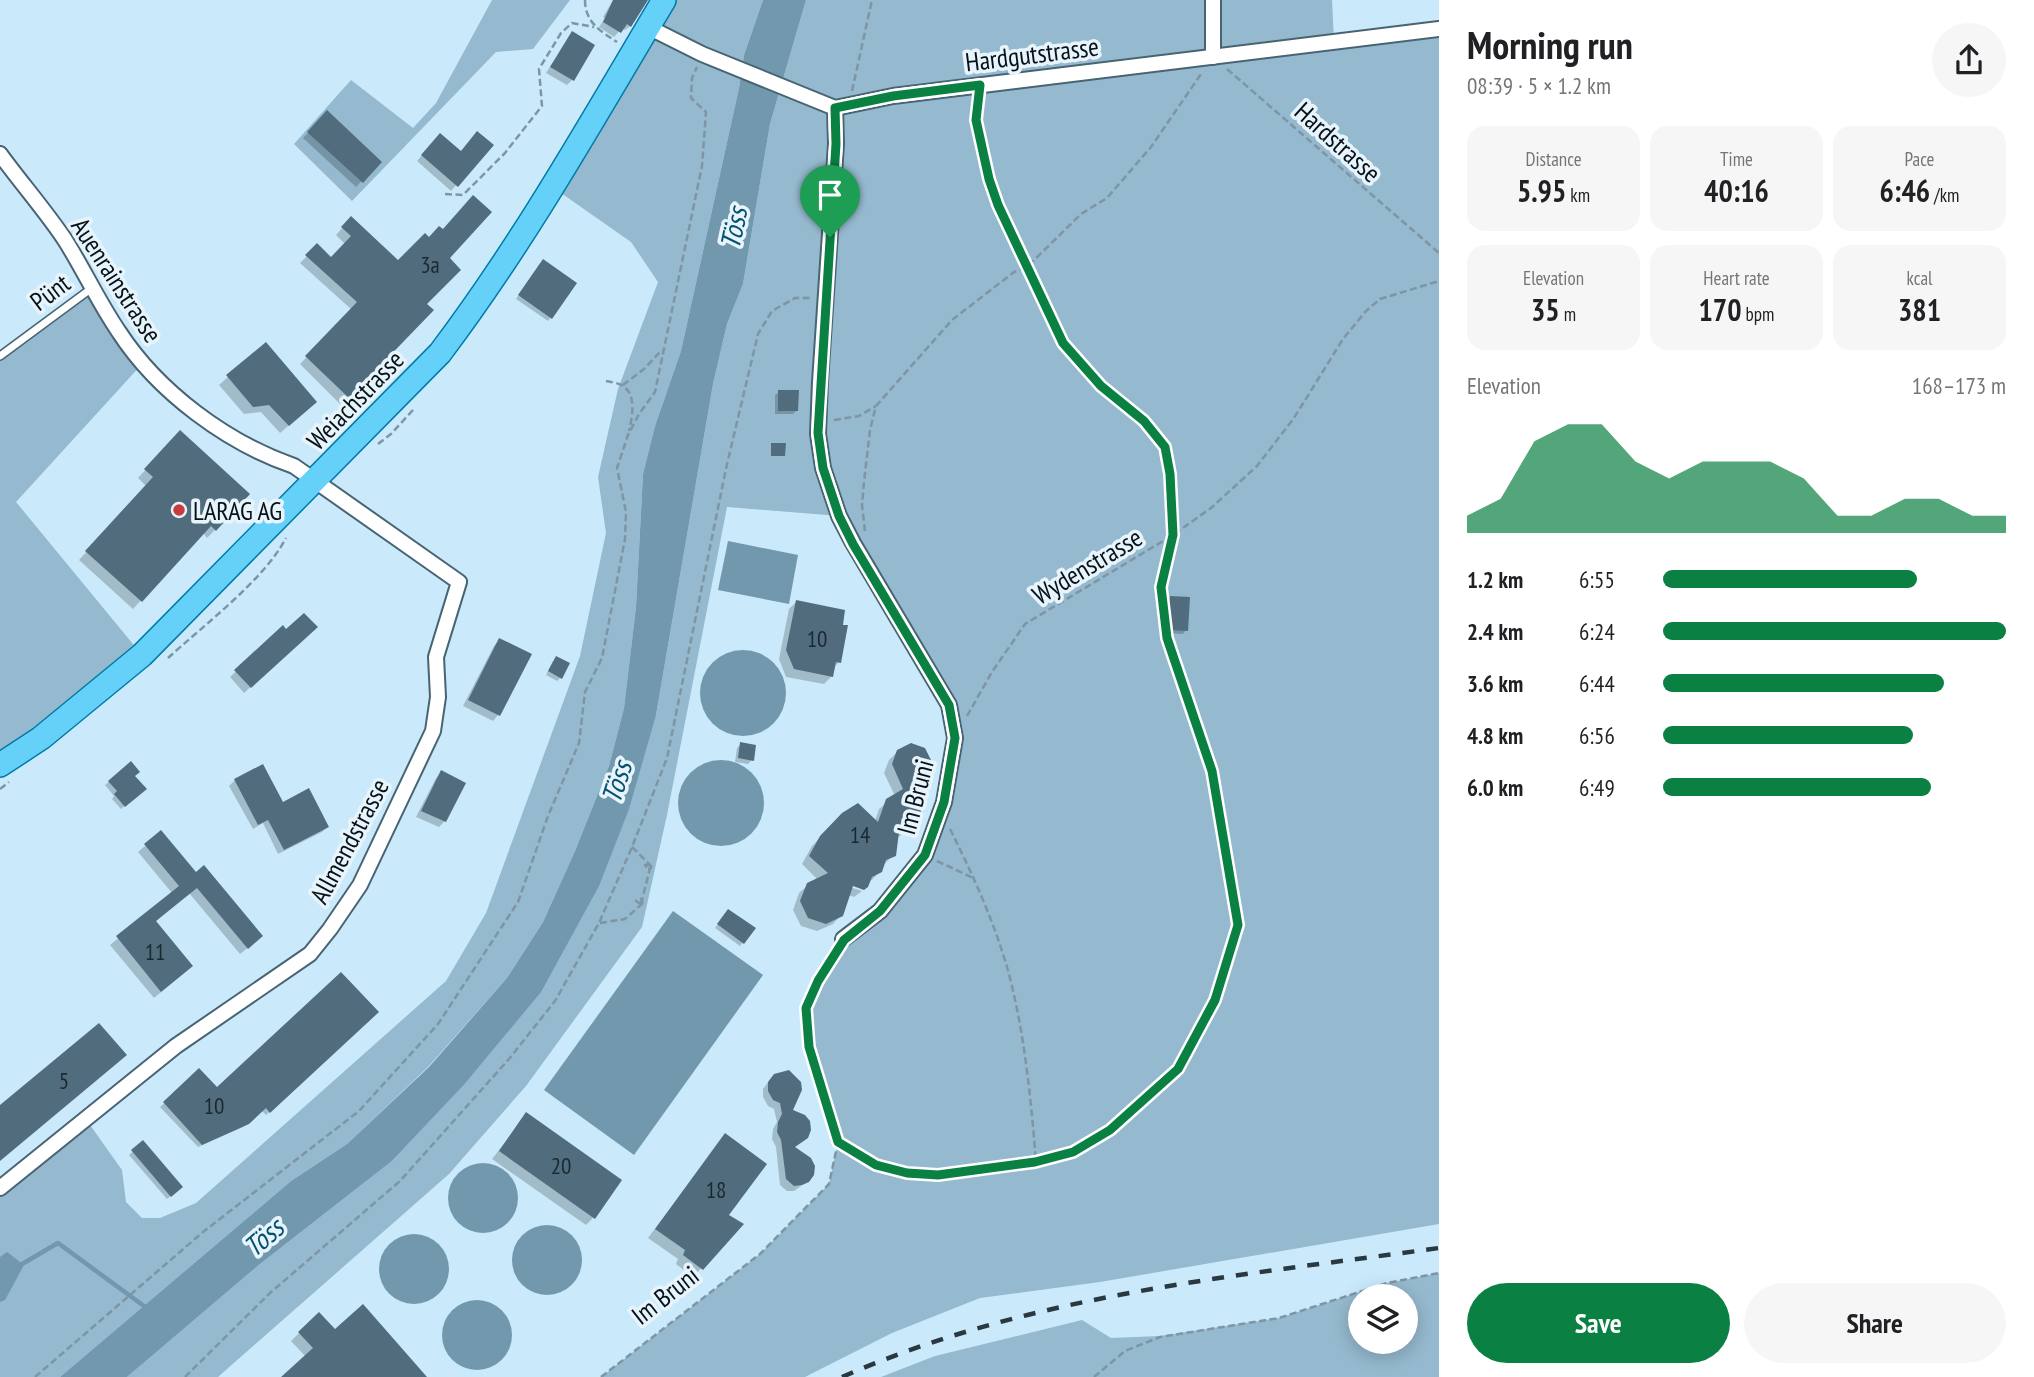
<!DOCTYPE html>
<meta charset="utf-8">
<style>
body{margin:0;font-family:"PT Sans Narrow",sans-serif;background:#f6f6f6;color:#202124;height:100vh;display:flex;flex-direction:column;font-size:26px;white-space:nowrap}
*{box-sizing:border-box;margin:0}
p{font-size:23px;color:#757577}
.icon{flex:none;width:38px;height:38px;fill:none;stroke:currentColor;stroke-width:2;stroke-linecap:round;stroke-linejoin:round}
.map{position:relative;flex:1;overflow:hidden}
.drawer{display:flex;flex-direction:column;background:#fff;width:595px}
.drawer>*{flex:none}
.fabs{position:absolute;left:1348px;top:1284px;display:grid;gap:14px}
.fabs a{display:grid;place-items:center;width:70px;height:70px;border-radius:50%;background:#fff;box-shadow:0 4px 18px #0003;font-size:35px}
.pin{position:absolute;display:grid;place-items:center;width:60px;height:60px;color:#fff;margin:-72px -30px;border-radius:50% 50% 50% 0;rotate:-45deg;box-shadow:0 0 7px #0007}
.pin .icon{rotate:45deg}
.round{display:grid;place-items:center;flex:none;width:74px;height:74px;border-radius:37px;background:#f6f6f6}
.headline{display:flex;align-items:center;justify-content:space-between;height:119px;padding:0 28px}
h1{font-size:38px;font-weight:700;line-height:52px}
.stats{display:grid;grid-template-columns:repeat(3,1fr);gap:10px;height:119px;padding:7px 28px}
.stats div{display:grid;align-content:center;border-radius:18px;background:#f6f6f6;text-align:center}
.stats b{font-size:30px;font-weight:700}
.stats small{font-size:19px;font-weight:400}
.stats p{font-size:19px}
.chart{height:196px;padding:14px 28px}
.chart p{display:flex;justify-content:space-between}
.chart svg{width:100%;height:126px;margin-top:7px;fill:#0b8043;opacity:.7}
.primary-button{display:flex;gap:14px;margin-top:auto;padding:14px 28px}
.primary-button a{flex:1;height:80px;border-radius:42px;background:#0b8043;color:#fff;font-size:28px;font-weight:700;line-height:80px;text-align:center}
.primary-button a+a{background:#f6f6f6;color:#202124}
ul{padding:0 28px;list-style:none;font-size:23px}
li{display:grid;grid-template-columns:112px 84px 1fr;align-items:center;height:52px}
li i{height:18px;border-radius:9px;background:#0b8043}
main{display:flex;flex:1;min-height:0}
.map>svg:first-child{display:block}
</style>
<main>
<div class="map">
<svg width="1439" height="1377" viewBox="0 0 1439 1377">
<rect width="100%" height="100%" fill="#caeafc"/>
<g fill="#95b9ce" fill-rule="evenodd">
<path d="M492,0H570L533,49L496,52L352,201L294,144L351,80L413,128L436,103Z"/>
<path d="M664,0H763L744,55L739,88L681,351L655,426L643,474L636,607L624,708L609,766L575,851L543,922L507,978L428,1067L347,1144L291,1181L60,1377H0V1189L90,1125L122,1170L126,1202L142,1218H160L196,1203L446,981L486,913L580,656L606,533L598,477L618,389L658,282L631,242L551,186Z"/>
<path d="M806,0H1332L1334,42L1439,29V1224L1100,1282L980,1298L892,1333L805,1377H601L760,1254L829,1184L838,1142L809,1047L806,1008L818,981L843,939L925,855L955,738L949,705L839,516L727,507L667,815L642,927L526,1086L449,1174L218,1377H127L260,1264L392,1161L462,1087L656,715L713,384L727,324L743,284L770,124Z"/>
<path d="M92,288L142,364L16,502L142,655L0,765V356Z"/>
<path d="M1439,1273V1377H881L935,1356L1082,1320L1111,1338L1160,1336L1279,1318L1387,1283ZM1360,1297H1405V1342H1360Z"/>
</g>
<g fill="#7198ad">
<path d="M763,0H806L770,124L743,284L727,324L713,384L656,715L629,809L599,886L541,992L462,1087L392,1161L260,1264L127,1377H60L291,1181L347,1144L429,1067L507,978L543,922L575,851L609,766L624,708L636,607L643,474L655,426L681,351L739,88L744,55Z"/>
<path d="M728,541L798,555L789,604L718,590Z"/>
<circle cx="743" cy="693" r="43"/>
<circle cx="721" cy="803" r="43"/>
<path d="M673,911L763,975L634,1155L544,1090Z"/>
<circle cx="483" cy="1198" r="35"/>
<circle cx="547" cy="1260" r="35"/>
<circle cx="414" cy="1269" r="35"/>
<path d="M7,1252L24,1265L5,1300L0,1302V1257Z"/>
<circle cx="477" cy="1335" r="35"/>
</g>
<g fill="#0003">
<path d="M613,0H646L630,26L625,30L622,28L614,37L599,27L605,18L603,17Z"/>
<path d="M572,33V80L567,85L546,73Z"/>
<path d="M327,113L380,162L356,187L303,138Z"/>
<path d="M435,140L460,153L491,145L451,191L417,161Z"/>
<path d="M351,218L398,262L447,258L425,304L431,310L340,404L300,364L352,310L300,263L317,246L331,259L345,244L336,235Z"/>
<path d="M539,265L551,317L548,321L516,299Z"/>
<path d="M265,344L307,410L280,433L261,412L244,414L219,385Z"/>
<path d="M779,392L796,411L793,414H775V395Z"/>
<path d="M172,440L215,530L207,538L203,533L133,609L79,560L146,486L138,478Z"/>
<path d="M1171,598L1186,630L1183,634L1165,633L1167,601Z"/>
<path d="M797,601L839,662L833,668L832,676L824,684L786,677L779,659L789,609Z"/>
<path d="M282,627L286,632L315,627L244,693L230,677Z"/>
<path d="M500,640L498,715L493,721L463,706L494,646Z"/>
<path d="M553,661L561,677L557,681L546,675Z"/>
<path d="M741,744L752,760L748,764L735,762L737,748Z"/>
<path d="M898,751L925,776L913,786L911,794L915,824L897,838L894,855L883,865L880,871L872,880L845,882L844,885L862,891L854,897L848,895L841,915L833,924L817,931L801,926L793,910L799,893L808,885L818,880L802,864L812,846L843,814L875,821L879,809L895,796L884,773L889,760Z"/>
<path d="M131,763L133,776L144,789L121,809L112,799L114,796L105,785Z"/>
<path d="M263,766L282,804L327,827L322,832L278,854L263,823L253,829L229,786L235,780Z"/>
<path d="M442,772L445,821L439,827L416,817L436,778Z"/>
<path d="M145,846L196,874L254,943L240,954L189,893L155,922L184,973L154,998L110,945L172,893L138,852Z"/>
<path d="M725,914L743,942L740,946L715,928Z"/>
<path d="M376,1012L266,1115L261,1110L243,1127L198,1147L160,1107L199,1071L216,1089Z"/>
<path d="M768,1082L790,1111L787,1151L808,1181L794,1191H787L780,1185L776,1147L772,1139L773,1129L777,1122L774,1109L768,1106L763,1097V1089Z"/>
<path d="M527,1114L594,1217L586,1225L492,1159Z"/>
<path d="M725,1135L727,1215L741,1225L693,1277L676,1264L678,1259L648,1238Z"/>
<path d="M143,1142L181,1187L167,1199L129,1155Z"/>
<path d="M334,1332L425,1377H284L306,1357L291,1341L299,1333Z"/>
</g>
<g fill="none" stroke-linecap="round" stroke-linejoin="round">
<path stroke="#7198ad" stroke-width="4.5" d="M22,1264L58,1243L148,1309"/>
</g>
<g fill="#516d7d">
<path d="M613,0H648L631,27L627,24L621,33L603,22Z"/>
<path d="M572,31L595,45L574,81L550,67Z"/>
<path d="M327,110L382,162L363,183L307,132Z"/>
<path d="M477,131L494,145L458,187L421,155L440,133L461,151Z"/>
<path d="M473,195L492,212L450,258L461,270L427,304L434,310L349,398L305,356L357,302L305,255L317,243L331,257L351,236L341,227L351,216L398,260L425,233L429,237L439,226L443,229Z"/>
<path d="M543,259L577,283L552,319L518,295Z"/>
<path d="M266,342L317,402L289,426L269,405L253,407L226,375Z"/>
<path d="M778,390H799L798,411H778Z"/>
<path d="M180,430L250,494L216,531L211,526L142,602L85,551L153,477L144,469Z"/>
<path d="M771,443H786L785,456H771Z"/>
<path d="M1170,596L1190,597L1188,631L1168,630Z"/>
<path d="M796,600L845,610L843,625H848L841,663L836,662L833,677L794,669L786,650Z"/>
<path d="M304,613L318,627L251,688L234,670L283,625L286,629Z"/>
<path d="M499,638L532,654L500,716L468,700Z"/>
<path d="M556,656L570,663L562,679L548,671Z"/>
<path d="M740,742L756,745L754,761L738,758Z"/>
<path d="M911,743L925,748L932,762L926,777L915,782L913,794L921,811L916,825L910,830L899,832L896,856L886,860L882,872L872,877L868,887L864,890L853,886L843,916L826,924L808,918L800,901L807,883L828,873L809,856L820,836L842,813L858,803L878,822L886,799L903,789L892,764L897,750Z"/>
<path d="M131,761L140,772L135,776L147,789L125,807L114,794L117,791L108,781Z"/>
<path d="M263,764L283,802L309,788L329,827L284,850L268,820L258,825L234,779Z"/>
<path d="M441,770L466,783L446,822L421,811Z"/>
<path d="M161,830L196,872L204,865L263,936L248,949L197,888L156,921L193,966L161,992L116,936L179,886L144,844Z"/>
<path d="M728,909L756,928L744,944L717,924Z"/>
<path d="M341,972L379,1012L270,1113L266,1108L249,1124L202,1145L163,1102L199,1068L217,1087Z"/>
<path d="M99,1023L127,1055L0,1161V1105Z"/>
<path d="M789,1070L801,1082L802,1090L793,1110L805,1115L810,1121L811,1130L808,1138L795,1147L811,1158L815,1166L814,1175L809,1182L802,1185L794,1186L786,1179L781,1140L777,1132L778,1122L782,1114L780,1103L773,1100L768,1091V1082L774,1074Z"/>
<path d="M526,1112L622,1180L595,1219L499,1151Z"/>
<path d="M725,1133L767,1164L729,1215L744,1224L703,1270L683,1255L685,1250L655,1229Z"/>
<path d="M143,1140L183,1187L171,1197L131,1150Z"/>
<path d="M363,1304L427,1377H281L313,1348L298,1332L319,1312L335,1329Z"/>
</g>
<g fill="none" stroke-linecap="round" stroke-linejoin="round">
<g stroke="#486473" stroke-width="10">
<path id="lane" d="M0,356L92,288"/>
</g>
<g stroke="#486473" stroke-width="18">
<g id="street">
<path d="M1213,0V57"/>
<path d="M648,27L702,54L835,108L893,96L1439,29"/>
<path d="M835,108L836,144L820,382L818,434L823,468L839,516L853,543L949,705L955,738L944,802L925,855L880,911L843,939"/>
<path d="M0,154C21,183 45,210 65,240C84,270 99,303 119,332C158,392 227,443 294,466L459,582L436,657L438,697L433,731L360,885L330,929L310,954L176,1046L0,1188"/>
</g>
</g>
<g stroke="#027aa6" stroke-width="26">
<path id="primary" d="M0,765L41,738L142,655L440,353C524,242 593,119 664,0"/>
</g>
<g stroke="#7e95a3" stroke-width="2.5" stroke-dasharray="7 3.5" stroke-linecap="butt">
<path d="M585,0C585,22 600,31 617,42"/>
<path d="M1227,69L1439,253"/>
<path d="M852,91L872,0"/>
<path d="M445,194L463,195L505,153L542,106L539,69L561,33L572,23L594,27"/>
<path d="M606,381C611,382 619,383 623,386C637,395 632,418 629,431"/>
<path d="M623,385L644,369L662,350"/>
<path d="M834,420L859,416L876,406"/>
<path d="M378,444L391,434L413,410"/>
<path d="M865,531L862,505L864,482L870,430L876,406L952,320L1014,272L1027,267L1081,214L1107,198L1151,147L1201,74"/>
<path d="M168,658C204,625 264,580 286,538"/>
<path d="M967,716L992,672L1025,624L1173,535L1211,508L1257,466L1294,418L1343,339L1366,311L1380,299L1439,281"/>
<path d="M0,789L9,782"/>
<path d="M950,829C972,873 993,919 1007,967C1024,1028 1031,1098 1036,1162"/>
<path d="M632,847L652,867"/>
<path d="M937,861L975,879"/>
<path d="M649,865H645L648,870L652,867"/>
<path d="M641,904L636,901L641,899L643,903"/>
<path d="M600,923L625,919L643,903"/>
<path d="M838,1142L876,1165L907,1173L938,1175L1036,1162L1073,1152L1110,1130L1178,1069L1215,1000L1238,925L1212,771L1167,638L1161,587L1173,535L1170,474L1165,448L1144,421L1101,386L1063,343L998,205L989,179L976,120L978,101"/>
<path d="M35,1377L203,1232L359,1111L438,1024L518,902L548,816L579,743L585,692L602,658L625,539L626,512L617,468L628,435L639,414L655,392L702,166L706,112L691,98L692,78L697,67"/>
<path d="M185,1377L270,1293L400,1181L509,1059L555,1001L599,923L632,847L667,758L727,464L758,334L772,311L795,298H812"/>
<path d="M601,1377L760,1254L829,1184L838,1142L809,1047L806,1008L818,981L836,951"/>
<path d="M1094,1377L1125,1351L1160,1337L1279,1318L1387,1283L1439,1273"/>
</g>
<use href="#lane" stroke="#fff" stroke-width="7"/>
<use href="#street" stroke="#fff" stroke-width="14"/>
<use href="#primary" stroke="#66d1f8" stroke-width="23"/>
<path stroke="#2a3840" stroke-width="4.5" stroke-dasharray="12 12" stroke-linecap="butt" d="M842,1377C1031,1294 1237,1276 1439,1248"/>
<path stroke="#7e95a3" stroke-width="2.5" stroke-dasharray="7 3.5" stroke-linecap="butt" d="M641,904L651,864"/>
</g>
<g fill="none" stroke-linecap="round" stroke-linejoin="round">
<g stroke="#fff" stroke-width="14">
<path id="route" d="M980,85L976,120L989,179L998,205L1063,343L1101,386L1144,421L1165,447L1170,474L1173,535L1161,587L1167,638L1212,771L1238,925L1215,1000L1178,1069L1110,1130L1073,1152L1035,1162L938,1175L907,1173L876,1165L838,1142L809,1047L806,1008L818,981L844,940L880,911L925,855L944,802L955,738L949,705L853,544L839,516L823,468L818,433L836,144L835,108L893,96Z"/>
</g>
<use href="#route" stroke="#0b8043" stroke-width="9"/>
</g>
<circle fill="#ca3b3f" stroke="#e7f4fb" stroke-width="2.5" cx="179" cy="510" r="7"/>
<g text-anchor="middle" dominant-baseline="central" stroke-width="7" stroke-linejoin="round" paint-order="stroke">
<g font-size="23" fill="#1a2931">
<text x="430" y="264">3a</text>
<text x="817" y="638">10</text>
<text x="860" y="834">14</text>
<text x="155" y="951">11</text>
<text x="64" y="1080">5</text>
<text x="214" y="1105">10</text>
<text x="561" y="1165">20</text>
<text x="716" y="1189">18</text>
</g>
<g font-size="26" fill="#071218" stroke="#e7f4fb">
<text transform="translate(1032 54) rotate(-7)">Hardgutstrasse</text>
<text transform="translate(1338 142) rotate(42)">Hardstrasse</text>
<text transform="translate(117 280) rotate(57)">Auenrainstrasse</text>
<text transform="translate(50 292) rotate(-37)">Pünt</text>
<text transform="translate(355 400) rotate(-46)">Weiachstrasse</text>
<text transform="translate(1087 566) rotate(-31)">Wydenstrasse</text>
<text transform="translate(915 797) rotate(-75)">Im Bruni</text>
<text transform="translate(349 841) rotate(-62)">Allmendstrasse</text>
<text transform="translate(665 1295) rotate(-38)">Im Bruni</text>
</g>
<g font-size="26" fill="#071218" stroke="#e7f4fb" text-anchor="start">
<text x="193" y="510">LARAG AG</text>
</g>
<g font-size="28" font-style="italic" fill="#055170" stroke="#e7f4fb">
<text transform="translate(733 228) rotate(-78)">Töss</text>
<text transform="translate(616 782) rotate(-72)">Töss</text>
<text transform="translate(263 1237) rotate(-41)">Töss</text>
</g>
</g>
</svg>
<div class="fabs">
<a><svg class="icon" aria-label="layers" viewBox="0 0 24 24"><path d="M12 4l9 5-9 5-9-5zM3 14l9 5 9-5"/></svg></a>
</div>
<div class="pin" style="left:830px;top:237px;background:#1e9e55"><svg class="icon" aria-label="arrive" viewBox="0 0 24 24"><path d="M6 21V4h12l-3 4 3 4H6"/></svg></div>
</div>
<section class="drawer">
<div class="headline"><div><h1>Morning run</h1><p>08:39 · 5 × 1.2 km</p></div><a class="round"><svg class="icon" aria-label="share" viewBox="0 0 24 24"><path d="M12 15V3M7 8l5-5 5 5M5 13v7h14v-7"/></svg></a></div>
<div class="stats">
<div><p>Distance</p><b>5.95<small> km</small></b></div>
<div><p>Time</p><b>40:16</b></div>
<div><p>Pace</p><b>6:46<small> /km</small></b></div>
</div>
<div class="stats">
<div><p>Elevation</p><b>35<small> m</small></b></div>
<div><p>Heart rate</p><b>170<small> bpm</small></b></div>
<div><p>kcal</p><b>381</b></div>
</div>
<div class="chart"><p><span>Elevation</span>168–173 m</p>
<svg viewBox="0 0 160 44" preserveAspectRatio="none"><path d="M0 44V38L10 32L20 12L30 6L40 6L50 19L60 25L70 19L80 19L90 19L100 25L110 38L120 38L130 32L140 32L150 38L160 38V44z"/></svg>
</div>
<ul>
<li><b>1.2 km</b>6:55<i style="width:74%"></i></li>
<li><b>2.4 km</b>6:24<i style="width:100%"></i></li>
<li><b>3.6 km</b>6:44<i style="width:82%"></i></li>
<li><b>4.8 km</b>6:56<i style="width:73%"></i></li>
<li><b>6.0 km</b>6:49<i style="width:78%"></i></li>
</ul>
<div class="primary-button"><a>Save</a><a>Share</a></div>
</section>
</main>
